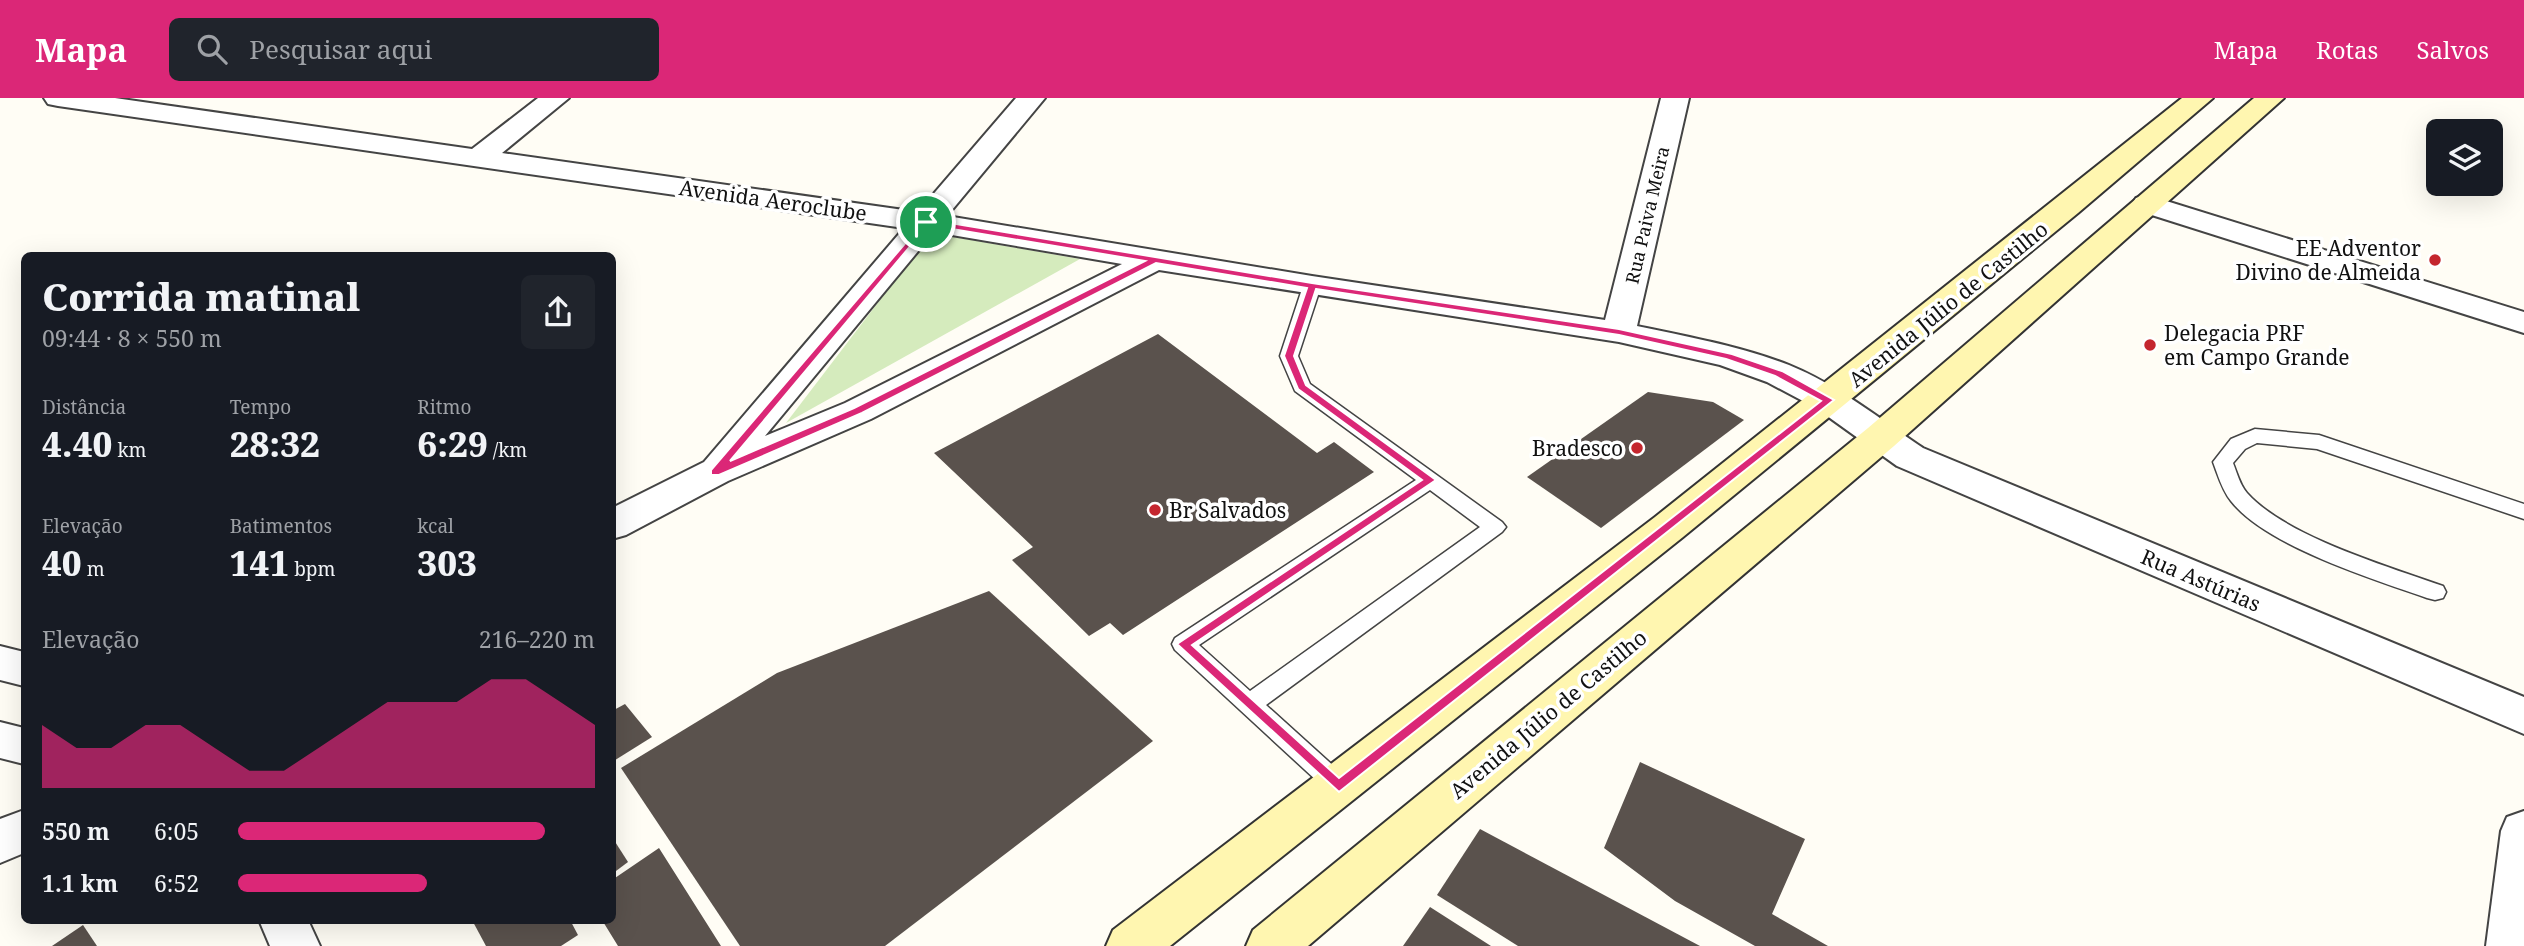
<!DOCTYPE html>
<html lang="pt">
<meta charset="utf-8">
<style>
body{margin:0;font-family:"Noto Serif",serif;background:#20242c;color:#f1f3f6;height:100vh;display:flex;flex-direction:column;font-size:26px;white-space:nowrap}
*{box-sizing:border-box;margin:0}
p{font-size:23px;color:#9ea1a6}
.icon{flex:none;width:38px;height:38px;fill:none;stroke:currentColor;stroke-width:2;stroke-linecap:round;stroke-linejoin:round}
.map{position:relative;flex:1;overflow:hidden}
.details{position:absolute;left:21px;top:154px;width:595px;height:672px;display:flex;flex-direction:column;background:#171b24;border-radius:10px;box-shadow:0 7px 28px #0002}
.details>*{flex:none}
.fabs{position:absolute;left:2426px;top:21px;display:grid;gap:14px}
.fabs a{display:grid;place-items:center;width:77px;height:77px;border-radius:10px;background:#171b24;box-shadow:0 7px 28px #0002;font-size:35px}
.pin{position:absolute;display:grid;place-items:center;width:60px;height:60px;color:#fff;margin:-30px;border:4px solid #fff;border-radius:50%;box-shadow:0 2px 7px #0007}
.round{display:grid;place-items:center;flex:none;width:74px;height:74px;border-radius:10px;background:#20242c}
.summary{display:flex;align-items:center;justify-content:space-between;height:119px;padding:0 21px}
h1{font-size:38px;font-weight:800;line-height:52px}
.figures{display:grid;grid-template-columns:repeat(3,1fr);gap:10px;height:119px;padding:7px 21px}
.figures div{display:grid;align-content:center}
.figures b{font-size:35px;font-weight:800}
.figures small{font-size:19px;font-weight:400}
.figures p{font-size:19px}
.chart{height:196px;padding:14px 21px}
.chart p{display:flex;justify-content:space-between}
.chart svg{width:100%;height:126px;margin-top:7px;fill:#db2777;opacity:.7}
ul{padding:0 21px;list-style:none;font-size:23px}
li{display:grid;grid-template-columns:112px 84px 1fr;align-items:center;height:52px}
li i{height:18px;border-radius:9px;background:#db2777}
header{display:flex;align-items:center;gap:42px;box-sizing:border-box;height:98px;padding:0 35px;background:#db2777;color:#fff}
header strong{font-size:33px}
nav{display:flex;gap:38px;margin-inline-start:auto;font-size:24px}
.search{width:490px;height:63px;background:#20242c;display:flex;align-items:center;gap:18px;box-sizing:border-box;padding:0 24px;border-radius:10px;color:#9ea1a6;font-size:26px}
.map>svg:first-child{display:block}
</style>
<header>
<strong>Mapa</strong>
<div class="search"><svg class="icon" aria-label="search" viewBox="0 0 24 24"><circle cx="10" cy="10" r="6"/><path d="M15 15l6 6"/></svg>Pesquisar aqui</div>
<nav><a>Mapa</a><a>Rotas</a><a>Salvos</a></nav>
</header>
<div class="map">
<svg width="2524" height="848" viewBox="0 0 2524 848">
<rect width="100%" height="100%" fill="#fffdf5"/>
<path fill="#d5ebbd" d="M931,135L1080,161L786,325Z"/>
<g fill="#5a524d">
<path d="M1158,236L1317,355L1334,344L1374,374L1123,537L1110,525L1089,538L1012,462L1033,449L934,355Z"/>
<path d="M1648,294L1713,304L1744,322L1601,430L1527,379Z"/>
<path d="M989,493L1153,643L885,848H740L621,670L777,575Z"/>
<path d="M625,606L652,639L612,664V613Z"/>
<path d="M1640,664L1805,741L1772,816L1828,848H1755L1675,803L1604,750Z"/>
<path d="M1480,731L1700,848H1518L1437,797Z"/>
<path d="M612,739L628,764L612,776Z"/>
<path d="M659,750L721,848H618L602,822H612V782Z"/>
<path d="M1430,809L1491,848H1403Z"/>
<path d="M472,822H570L578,837L561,848H486Z"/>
<path d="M83,827L97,848H52Z"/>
</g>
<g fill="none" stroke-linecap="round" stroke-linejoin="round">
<g stroke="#444" stroke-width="3">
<g id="service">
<path d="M1312,183L1321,188L1298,258L1310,286L1502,424L1506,429L1502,434L1266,607L1348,681L1351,688L1348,695L1339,699L1330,695L1175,552L1172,546L1175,540L1416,382L1295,293L1280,258L1303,188ZM1430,392L1480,429L1250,593L1199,547Z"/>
<path d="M2255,331L2319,337L2524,406V421L2317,351L2257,345L2245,351L2233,365C2237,375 2240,387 2247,395C2287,439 2387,468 2443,488L2446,494L2443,500L2435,502L2427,500C2373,481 2266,448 2231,403C2222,392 2218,377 2213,364L2231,341Z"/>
</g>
</g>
<g stroke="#444" stroke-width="4">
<g id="minor">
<path d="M44,0H115L472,51L538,0H569L502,55L918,114L1016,0H1045L947,118L1312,178L1605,222L1661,0H1689L1637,228C1689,239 1740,248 1789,267C1838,287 1880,321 1923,350L2524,599V636L1897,368L1816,310L1767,284L1720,267L1619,244L1159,172L871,321L728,383L626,437L612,441V410L704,364L904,130L58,8L48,6ZM934,134L1122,166L845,305L765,338Z"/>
<path d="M2147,97L2524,214V235L2136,112L2132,106L2136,100Z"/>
<path d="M24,712V755L0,765V721Z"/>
<path d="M2524,713V848H2486L2501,733L2507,719Z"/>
</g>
</g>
<g stroke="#444" stroke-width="4">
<g id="tertiary">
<path d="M0,548L24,554V588L0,582Z"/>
<path d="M0,624L24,630V666L0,660Z"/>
<path d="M259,822H308L320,848H270Z"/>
</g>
</g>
<g stroke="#333" stroke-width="4">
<g id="secondary">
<path d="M2182,0H2213L2078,115L1683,439L1170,848H1106L1113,832L1655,419Z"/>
<path d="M2254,0H2284L1894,348L1308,848H1246L1253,832L1868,330Z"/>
</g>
</g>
<use href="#service" fill="#fff" fill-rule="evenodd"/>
<use href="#minor" fill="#fff" fill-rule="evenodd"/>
<use href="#tertiary" fill="#fff" fill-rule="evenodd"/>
<use href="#secondary" fill="#fff6b0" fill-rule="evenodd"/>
</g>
<path fill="#db2777" stroke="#fff" stroke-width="2" fill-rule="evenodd" d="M926,121L1312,185L1619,231L1732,256L1782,273L1834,302L1339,694L1177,546L1422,382L1298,291L1284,258L1307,190L1156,165L862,315L719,377H711V372ZM928,127L1145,163L854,310L730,363ZM1316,191L1619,237L1726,261L1775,278L1821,303L1339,680L1192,547L1436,382L1306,287L1294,258Z"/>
<g fill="#c4262e" stroke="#fff" stroke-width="2.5">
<circle cx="2435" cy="162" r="7"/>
<circle cx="2150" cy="247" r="7"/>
<circle cx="1637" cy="350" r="7"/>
<circle cx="1155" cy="412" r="7"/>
</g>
<g text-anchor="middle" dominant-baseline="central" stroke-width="7" stroke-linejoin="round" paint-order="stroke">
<g font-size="18" fill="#111" stroke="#fff">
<text transform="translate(1647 117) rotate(-77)">Rua Paiva Meira</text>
</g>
<g font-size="21" fill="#111" stroke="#fff">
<text transform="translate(773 102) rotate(8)">Avenida Aeroclube</text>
<text transform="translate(1948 206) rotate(-39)">Avenida Júlio de Castilho</text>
<text transform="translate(2201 482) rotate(23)">Rua Astúrias</text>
<text transform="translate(1548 616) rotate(-40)">Avenida Júlio de Castilho</text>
</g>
<g font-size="21" fill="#111" stroke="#fff" text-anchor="end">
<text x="2421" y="150">EE Adventor<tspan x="2421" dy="24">Divino de Almeida</tspan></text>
<text x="2164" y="235" text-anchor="start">Delegacia PRF<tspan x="2164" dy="24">em Campo Grande</tspan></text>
<text x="1623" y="350">Bradesco</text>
<text x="1169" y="412" text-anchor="start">Br Salvados</text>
</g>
</g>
</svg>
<div class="fabs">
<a><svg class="icon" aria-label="layers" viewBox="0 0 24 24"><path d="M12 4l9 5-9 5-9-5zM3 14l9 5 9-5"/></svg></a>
</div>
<div class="pin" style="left:926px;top:124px;background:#1e9e55"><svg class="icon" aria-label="arrive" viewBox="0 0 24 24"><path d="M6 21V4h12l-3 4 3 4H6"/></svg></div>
<section class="details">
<div class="summary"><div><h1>Corrida matinal</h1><p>09:44 · 8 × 550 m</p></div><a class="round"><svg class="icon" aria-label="share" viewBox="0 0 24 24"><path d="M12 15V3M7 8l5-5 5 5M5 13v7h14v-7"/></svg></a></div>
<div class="figures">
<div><p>Distância</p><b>4.40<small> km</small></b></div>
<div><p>Tempo</p><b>28:32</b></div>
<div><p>Ritmo</p><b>6:29<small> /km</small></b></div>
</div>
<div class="figures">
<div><p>Elevação</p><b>40<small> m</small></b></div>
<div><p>Batimentos</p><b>141<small> bpm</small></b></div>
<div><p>kcal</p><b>303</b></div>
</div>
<div class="chart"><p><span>Elevação</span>216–220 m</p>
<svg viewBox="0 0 160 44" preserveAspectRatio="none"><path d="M0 44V22L10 30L20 30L30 22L40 22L50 30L60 38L70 38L80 30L90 22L100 14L110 14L120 14L130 6L140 6L150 14L160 22V44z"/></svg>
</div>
<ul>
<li><b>550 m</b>6:05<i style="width:86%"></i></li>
<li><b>1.1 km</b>6:52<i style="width:53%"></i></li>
</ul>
</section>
</div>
